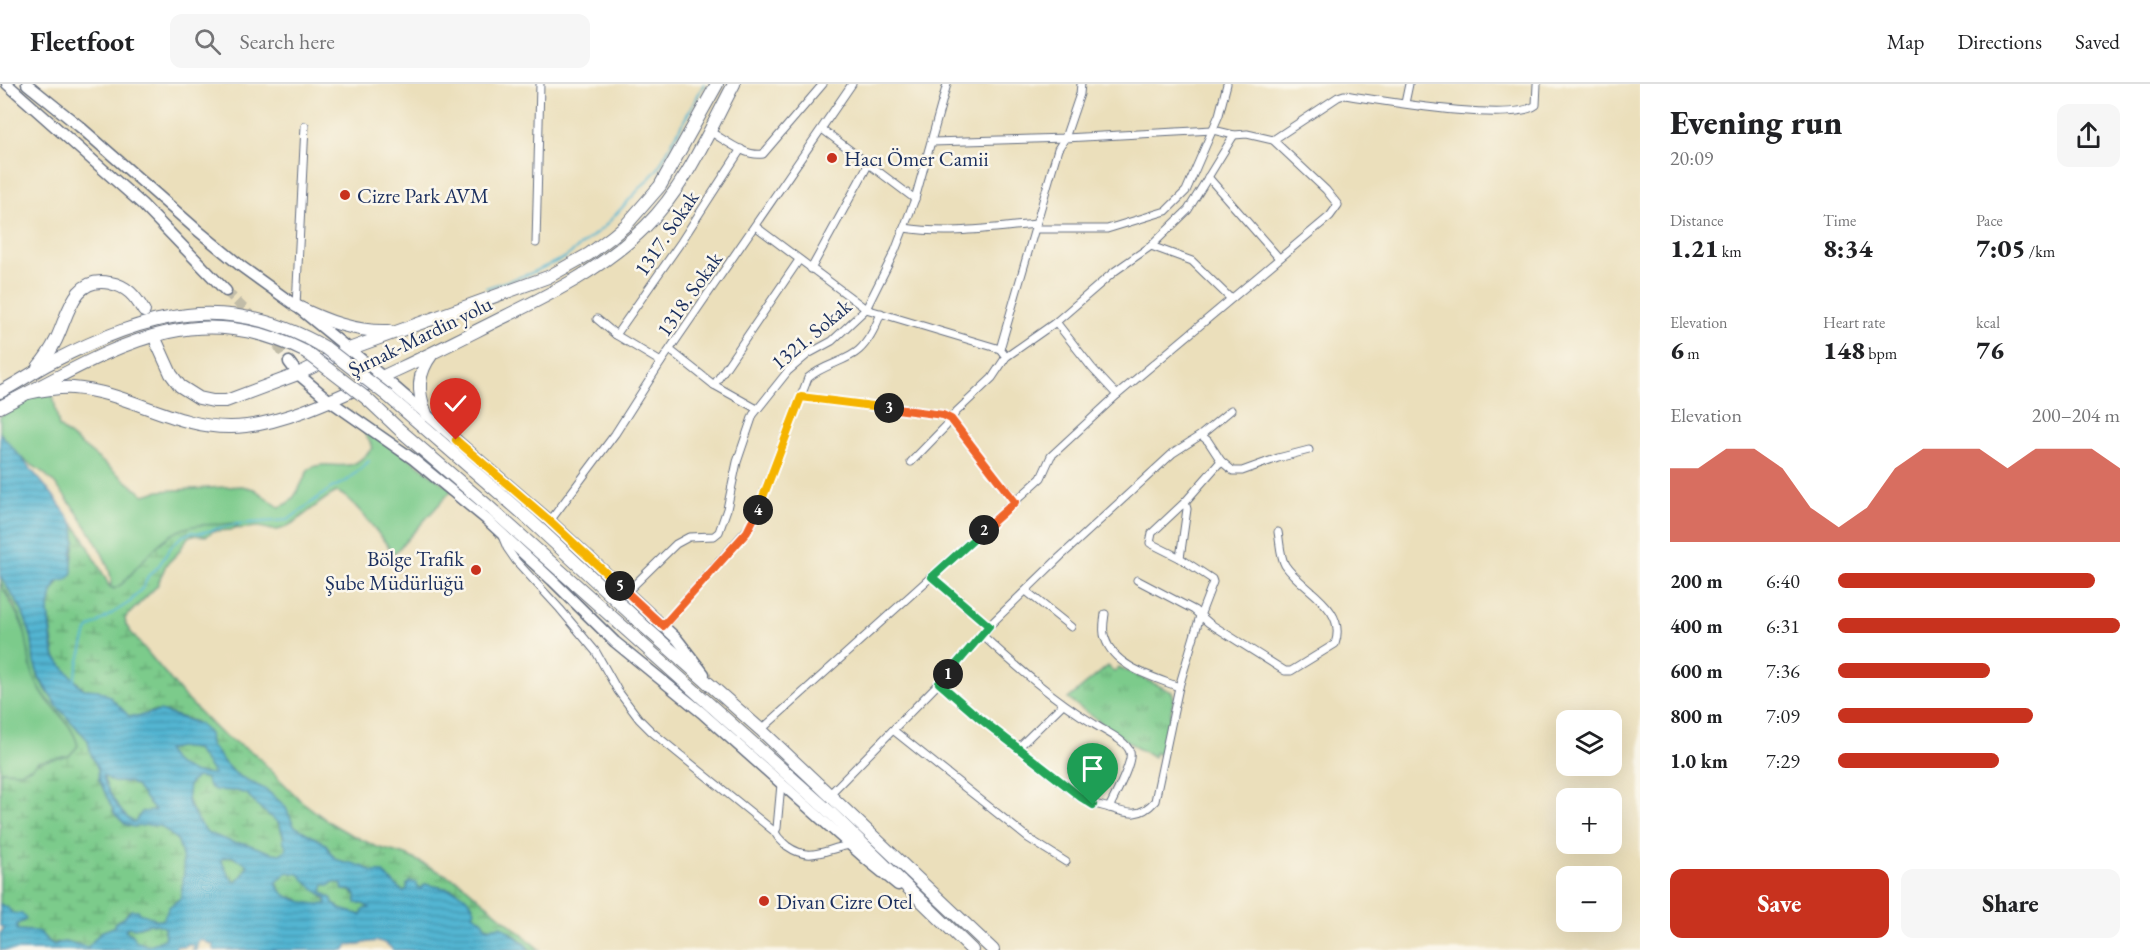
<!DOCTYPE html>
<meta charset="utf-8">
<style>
body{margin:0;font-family:"EB Garamond",serif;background:#f6f6f6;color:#202124;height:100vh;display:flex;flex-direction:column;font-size:22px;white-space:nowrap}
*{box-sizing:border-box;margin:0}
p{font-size:20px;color:#757577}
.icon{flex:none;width:33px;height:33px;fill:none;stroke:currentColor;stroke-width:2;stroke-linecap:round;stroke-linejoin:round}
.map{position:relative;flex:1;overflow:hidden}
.drawer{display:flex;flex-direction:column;background:#fff;width:510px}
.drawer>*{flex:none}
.fabs{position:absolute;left:1556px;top:626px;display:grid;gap:12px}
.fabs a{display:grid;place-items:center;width:66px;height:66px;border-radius:12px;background:#fff;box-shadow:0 6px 24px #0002;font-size:30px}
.pin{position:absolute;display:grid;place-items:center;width:51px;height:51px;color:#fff;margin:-62px -26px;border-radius:50% 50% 50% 0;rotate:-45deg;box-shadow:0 0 6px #0007}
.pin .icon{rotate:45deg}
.km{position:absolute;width:30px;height:30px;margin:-15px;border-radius:50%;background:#222;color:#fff;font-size:16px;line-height:30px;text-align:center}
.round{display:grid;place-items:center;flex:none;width:63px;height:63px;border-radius:12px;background:#f6f6f6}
.summary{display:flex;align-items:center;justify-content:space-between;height:102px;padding:0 30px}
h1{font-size:33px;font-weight:800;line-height:45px}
.metrics{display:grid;grid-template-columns:repeat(3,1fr);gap:9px;height:102px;padding:6px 30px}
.metrics div{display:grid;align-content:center}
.metrics b{font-size:26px;font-weight:800}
.metrics small{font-size:16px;font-weight:400}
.metrics p{font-size:16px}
.chart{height:168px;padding:12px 30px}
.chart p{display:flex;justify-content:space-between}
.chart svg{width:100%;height:108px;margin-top:6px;fill:#c8321e;opacity:.7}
.primary-button{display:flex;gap:12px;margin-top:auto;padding:12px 30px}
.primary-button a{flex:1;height:69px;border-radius:12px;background:#c8321e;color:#fff;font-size:24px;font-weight:800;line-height:69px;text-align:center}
.primary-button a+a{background:#f6f6f6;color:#202124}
ul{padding:0 30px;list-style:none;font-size:20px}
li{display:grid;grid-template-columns:96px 72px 1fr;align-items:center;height:45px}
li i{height:15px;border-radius:8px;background:#c8321e}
header{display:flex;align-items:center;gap:36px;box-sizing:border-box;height:84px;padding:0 30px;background:#fff;border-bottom:2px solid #e0e0e0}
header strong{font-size:28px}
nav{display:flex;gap:33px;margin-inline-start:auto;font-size:21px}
.search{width:420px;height:54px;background:#f6f6f6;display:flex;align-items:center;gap:15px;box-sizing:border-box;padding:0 21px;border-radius:12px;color:#757577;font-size:22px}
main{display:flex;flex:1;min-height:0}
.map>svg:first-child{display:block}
</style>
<header>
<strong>Fleetfoot</strong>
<div class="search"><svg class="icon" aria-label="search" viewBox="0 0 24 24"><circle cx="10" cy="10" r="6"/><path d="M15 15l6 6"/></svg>Search here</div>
<nav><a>Map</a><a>Directions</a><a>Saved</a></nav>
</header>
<main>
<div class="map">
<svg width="1640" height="866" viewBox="0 0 1640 866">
<defs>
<pattern id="wetland-marsh" width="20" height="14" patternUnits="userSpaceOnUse" patternTransform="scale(1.5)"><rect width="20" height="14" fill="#7ccb8b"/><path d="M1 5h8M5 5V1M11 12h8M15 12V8" fill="none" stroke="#65a575"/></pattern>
<pattern id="park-tufts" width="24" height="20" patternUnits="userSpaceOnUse" patternTransform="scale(1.5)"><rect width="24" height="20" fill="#7ccb8b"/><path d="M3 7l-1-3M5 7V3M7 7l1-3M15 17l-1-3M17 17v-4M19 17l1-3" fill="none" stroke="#65a575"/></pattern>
<pattern id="water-rules" width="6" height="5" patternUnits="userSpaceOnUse" patternTransform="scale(1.5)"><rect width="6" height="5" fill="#53b5d2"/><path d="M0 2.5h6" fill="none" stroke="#4494ae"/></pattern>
</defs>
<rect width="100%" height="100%" fill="#fbf7ec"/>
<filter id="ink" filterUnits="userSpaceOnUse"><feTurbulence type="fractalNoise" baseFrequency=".0167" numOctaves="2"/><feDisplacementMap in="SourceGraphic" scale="12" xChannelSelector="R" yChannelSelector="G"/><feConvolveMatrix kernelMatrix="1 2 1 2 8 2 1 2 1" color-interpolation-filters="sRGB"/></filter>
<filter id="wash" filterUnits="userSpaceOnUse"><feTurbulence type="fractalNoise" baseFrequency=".008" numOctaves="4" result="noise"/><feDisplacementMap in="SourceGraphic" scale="24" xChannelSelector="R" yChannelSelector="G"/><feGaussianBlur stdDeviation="1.35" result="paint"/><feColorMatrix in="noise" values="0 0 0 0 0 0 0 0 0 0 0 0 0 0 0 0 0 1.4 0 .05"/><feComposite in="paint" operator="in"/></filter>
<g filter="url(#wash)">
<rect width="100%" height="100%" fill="#ebdfbb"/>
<g fill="#7ccb8b" stroke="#4c7d74" stroke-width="1.5">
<path d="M52,305L59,343L144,411L159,407L242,402L254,405L279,423C296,419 301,398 309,385C324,376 339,385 353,380C361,377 367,369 373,364L357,335L452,406L394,470C382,455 354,414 337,408C318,416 294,444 277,446C270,447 265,443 258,443C250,443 243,446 234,444L237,442L202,441L115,505L110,503C119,483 65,408 48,393C40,385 30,381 22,374C14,367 7,357 0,349V332L21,322L17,314Z"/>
<path d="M0,499C10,518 21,533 27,554C33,574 31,594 44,612C56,628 74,642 78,662L69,672L38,678L31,684L21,688L0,687Z"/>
</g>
<g fill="url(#wetland-marsh)" stroke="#4c7d74" stroke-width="1.5">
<path d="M235,439L238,440L237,442L231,446L213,447L207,452L192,451L188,453L178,469L166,481L157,502L125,534L126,541L130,547L184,612L220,649L255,670L300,716L329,738L348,749L377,763L406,771L460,798L540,866H530C523,858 513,848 503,845C496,842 490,845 484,841L483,837L473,830L462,812L455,806L425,800L423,803L418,804L416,799L410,797L407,805L403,808L382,788H372L364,783L344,779L338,776L331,770L326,760L294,742L285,722L266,706L237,691L225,680L210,660L209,650L196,638L165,628L154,627L139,632H129L109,612L98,606L84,605L69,590L55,573L48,528L52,508L72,479L75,457L74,441L84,454L110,503L114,505L122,500C141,480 161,450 189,443C204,439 220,442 235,439Z"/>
<path d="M0,492L21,524L27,540L32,555L34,578L39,595L57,622L88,656L91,670L98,685L99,695L115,730L125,740L134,743L147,741L161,742L178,757L183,775L184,788L181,814L174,819L163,837C150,836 141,829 128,828L124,834L118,836L114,843L101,848L88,863L70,858L56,859L54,861L36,847L16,846L17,840L24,837L18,830H12L0,820V687L21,688L31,684L38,678L69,672L78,662C73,638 49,621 37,600C27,582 30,561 23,542C20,535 18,527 14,520C8,510 0,504 0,492Z"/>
<path d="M178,663L196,665L214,690L195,689L176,680L166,666Z"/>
<path d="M103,691L117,698H129L136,702L155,727C145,728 141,728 135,738C123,736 105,703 103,691Z"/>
<path d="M196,693L205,694L210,703L215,706L237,707L247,710L261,725L279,739L287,765L280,770L272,769L244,759H234L208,749L199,739L187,715L189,700Z"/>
<path d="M232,772L248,781L242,792L235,798L229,792L221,776L222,774Z"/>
<path d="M287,787C290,789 294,788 297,789C302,791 326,814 327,820L321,821L301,818L298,815L285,812L278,805L279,802L276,799Z"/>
<path d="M333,798L341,799L343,806L350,807L357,812L356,815L370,824L366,825L361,831L340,825L333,819L332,815L322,807L324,800H331Z"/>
<path d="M148,840H157L164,843L165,855L148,862L136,857L133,851L125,847L127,843H140Z"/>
</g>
<path fill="url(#park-tufts)" stroke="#4c7d74" stroke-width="1.5" d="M1108,582L1114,588L1119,583L1172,608L1174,614L1162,671L1155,669L1154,673L1137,664L1068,615Z"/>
<path fill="url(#water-rules)" stroke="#377298" stroke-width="1.5" fill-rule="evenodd" d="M0,349L52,410L74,441L75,457L72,469V491L66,496L58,497L52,508L48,528L52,562L55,574L78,600L84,605L98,606L109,612L129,632H139L160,627L199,640L209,650L210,660L225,680L237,691L266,706L285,722L294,742L326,760L331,770L338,776L344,779H352L364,783L372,788H382L403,808L407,805V800L410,797L416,799L418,804H422L425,800C446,806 463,802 475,826L473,830L483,837L484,841L488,844L501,842L521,857L530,866H393C380,850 367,861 348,861L344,866H214L213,861L200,855L198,857L196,866H192L194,862L188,860L184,863L177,862L174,866H0V850L4,844L0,842V820L8,824L12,829L22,830L26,834L24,837L17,840V846L40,848L47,857L54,861C65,854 76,862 88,863L101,848L114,843L115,839L124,834L131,826H138L140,830C148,830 154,837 163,836L169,823L181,814L184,788L183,775L178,757L161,742L147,741L134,743L125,740L115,730L99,695L98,685L91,670L88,656L57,622L40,595L34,578L32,555L27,540L21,524L0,492ZM178,663L196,665L214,690L195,689L176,680L166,666ZM103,691L113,698H129L136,702L155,727L142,728L135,738C123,736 105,703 103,691ZM196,693L205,694L210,703L215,706L237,707L247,710L261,725L279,739L284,753L283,756L287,765L280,770L272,769L244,759H234L208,749L199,739L187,717L189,700ZM232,772L248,781L242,792L235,798L229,792L221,776L222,774ZM287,788L299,790L309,801L326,814L327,820C314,821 288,817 280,806C278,804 277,801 276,799ZM333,798L341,799L343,806H350L356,810V819L363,820L370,824L364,825L361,831L340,825L333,819L332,815L322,808L324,800L329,802ZM148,840H157L164,843L165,855L148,862L136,857L133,851L125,847L127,843L135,844Z"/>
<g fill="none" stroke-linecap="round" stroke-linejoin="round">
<g stroke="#53b5d2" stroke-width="2">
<path d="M486,204L529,190L566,173L604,143L657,86L704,0"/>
<path d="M73,599L87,547L91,543L130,518L144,502L148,492L158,483L173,460L183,452L191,448L200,449L236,440L288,436L330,405L348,396L369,377"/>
</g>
</g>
</g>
<g filter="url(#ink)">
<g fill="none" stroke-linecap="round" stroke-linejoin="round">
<path stroke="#c1bca8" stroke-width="10" stroke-dasharray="10 5" stroke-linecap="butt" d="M226,207L272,253L289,278"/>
<g stroke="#646d7f" stroke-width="9">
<g id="street">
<path d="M1405,19L1409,0"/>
<path d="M822,45L915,115"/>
<path d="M709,47C724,55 745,73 763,70L823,0"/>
<path d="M1273,56L1338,13L1344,11C1378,16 1512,40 1536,21L1537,0"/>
<path d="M1208,93L1279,174"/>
<path d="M755,142L866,225L1000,265L1006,273"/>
<path d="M904,144C949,151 992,144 1036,140"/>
<path d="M1035,145H1107L1166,127L1186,107L1219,31L1227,0"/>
<path d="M536,159L540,0"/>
<path d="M1151,162L1192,177L1230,214"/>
<path d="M811,185L868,81"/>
<path d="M296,222L305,42"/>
<path d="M597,235L616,251L661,278"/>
<path d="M1056,238L1092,284L1117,311"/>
<path d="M616,251L681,158L741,65"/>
<path d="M1000,265L1058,65L1065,54L1080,10L1081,0"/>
<path d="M670,266L714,301L757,325"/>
<path d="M714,301L799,176"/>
<path d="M801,313L943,331L951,335L1015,418"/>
<path d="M1201,351L1208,357L1221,377L1233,387H1242L1278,374L1309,366"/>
<path d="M911,378L946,342L956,328L992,294L1006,273L1056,238L1115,187L1151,162L1188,126L1234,51"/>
<path d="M550,437L615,350L661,278L852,0"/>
<path d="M502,452L507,464L516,477L560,525L596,568L618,607L639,635L652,648L775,748C778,755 782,757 787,762C811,779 824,765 850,761"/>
<path d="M1180,474L1187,425L1185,418"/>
<path d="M932,493L989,542"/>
<path d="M1137,496L1194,526L1209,539L1285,587H1291L1335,560C1348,523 1301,506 1285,481C1280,472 1280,458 1278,448"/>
<path d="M1026,507L1071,543"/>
<path d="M627,508L676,460L689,453L714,452L719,448L727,425L737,378L753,331L788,287L808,270L832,257L866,225L895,167L915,115L947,0"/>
<path d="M1105,530C1104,537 1102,547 1105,554C1114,583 1153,593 1179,603"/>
<path d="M663,542L752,440L808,294C824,280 846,278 859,266C869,257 876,242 881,229"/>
<path d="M982,551C1018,584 1053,615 1094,640C1104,647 1126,656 1130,668C1133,679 1114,713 1109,724"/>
<path d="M939,599L978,633L1081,714C1091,720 1099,721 1110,724C1129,730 1140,734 1155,717L1179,603L1200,532L1213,498L1212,495L1180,474L1150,459L1152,449L1185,418L1221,377"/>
<path d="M761,646L1041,394L1051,372L1117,311L1330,132L1338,121L1326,106L1273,56L1247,50L1234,51L1213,46L1065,54L932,58"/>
<path d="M893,646L1028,754L1066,778"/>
<path d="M1018,664L1062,621"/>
<path d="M829,711L939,599L989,542L1060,473L1173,369L1201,351L1231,326"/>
<path d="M775,748L777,744L781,700"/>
</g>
</g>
<g stroke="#646d7f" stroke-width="13">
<g id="primary">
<path d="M7,0L142,120L226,207"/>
<path d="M27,0L79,42L196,145L242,183L296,222L383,293L550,437L677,555L704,590"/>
<path d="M289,278L298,290L330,317L413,375L486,435L552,496L615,558L701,628L866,775L898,801"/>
</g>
</g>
<g stroke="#646d7f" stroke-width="14">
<g id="highway">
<path d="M296,222C326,237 355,248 388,247"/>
<path d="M157,259L171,290L180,302L199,314L213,317H226L298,290L349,265L548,193L589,170L613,152L626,141L660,102L717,0"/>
<path d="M38,283C45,275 51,266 56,256C68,232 73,191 110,199C127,202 135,212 144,227"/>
<path d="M0,308C18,299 34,287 52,278C148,229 226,206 326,264"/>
<path d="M28,309C43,306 58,303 73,304C128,308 175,344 231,343C283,343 353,306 401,284C435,268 468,251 502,234C553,209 605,183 646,142C686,102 708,49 734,0"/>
<path d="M388,312L529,435L646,544L761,646L993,866"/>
<path d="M366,314L401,347L488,422L832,730L972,866"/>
<path d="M0,323C105,271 186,208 306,268"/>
<path d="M426,330C417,307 417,290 432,270"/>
</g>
</g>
<use href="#street" stroke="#fff" stroke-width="7"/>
<use href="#primary" stroke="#fff" stroke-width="10"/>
<use href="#highway" stroke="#fff" stroke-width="12"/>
<g stroke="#646d7f" stroke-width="14" stroke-linecap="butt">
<g id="highway-bridge">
<path d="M326,264L388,312"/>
<path d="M306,268L366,314"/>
</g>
</g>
<use href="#highway-bridge" stroke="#fff" stroke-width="12"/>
</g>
</g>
<g fill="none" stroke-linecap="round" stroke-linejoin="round" filter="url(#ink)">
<g stroke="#fff" stroke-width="12">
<path id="split-1" d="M948,590L939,599L978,633L1082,714L1093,721"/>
</g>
<g stroke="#fff" stroke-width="12">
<path id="split-2" d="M948,590L989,542L932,493L984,446"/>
</g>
<g stroke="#fff" stroke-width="12">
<path id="split-3" d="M889,324L943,331L951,335L1015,418L984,446"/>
</g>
<g stroke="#fff" stroke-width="12">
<path id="split-4" d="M758,426L801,313L889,324"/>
</g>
<g stroke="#fff" stroke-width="12">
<path id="split-5" d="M620,502L663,542L747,448L758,426"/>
</g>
<g stroke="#fff" stroke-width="12">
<path id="split-6" d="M456,356L550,437L620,502"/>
</g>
<use href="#split-1" stroke="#22a559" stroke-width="8"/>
<use href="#split-2" stroke="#22a559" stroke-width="8"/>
<use href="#split-3" stroke="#f0652b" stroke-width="8"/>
<use href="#split-4" stroke="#f5b400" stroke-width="8"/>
<use href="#split-5" stroke="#f0652b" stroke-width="8"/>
<use href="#split-6" stroke="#f5b400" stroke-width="8"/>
</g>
<g fill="#c8321e" stroke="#fbf7ec" stroke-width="2">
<circle cx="832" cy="74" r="6"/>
<circle cx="345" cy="111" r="6"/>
<circle cx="476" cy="486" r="6"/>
<circle cx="764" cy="817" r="6"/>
</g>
<g text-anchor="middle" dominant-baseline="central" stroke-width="5" stroke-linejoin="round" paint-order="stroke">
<g font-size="21" fill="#1b2f5e" stroke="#fbf7ec" text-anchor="start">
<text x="844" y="74">Hacı Ömer Camii</text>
<text x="357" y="111">Cizre Park AVM</text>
<text x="464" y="474" text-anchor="end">Bölge Trafik<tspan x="464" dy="24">Şube Müdürlüğü</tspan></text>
<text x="776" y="817">Divan Cizre Otel</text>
</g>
<g font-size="21" fill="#1b2f5e" stroke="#fbf7ec">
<text transform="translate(666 149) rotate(-56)">1317. Sokak</text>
<text transform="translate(689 210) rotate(-55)">1318. Sokak</text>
<text transform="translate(811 250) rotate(-40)">1321. Sokak</text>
<text transform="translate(420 252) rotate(-26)">Şırnak-Mardin yolu</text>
</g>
</g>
</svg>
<div class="fabs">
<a><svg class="icon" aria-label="layers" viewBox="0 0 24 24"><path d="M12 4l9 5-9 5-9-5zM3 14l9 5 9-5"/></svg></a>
<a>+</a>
<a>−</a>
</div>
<div class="pin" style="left:1093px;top:721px;background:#1e9e55"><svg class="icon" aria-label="arrive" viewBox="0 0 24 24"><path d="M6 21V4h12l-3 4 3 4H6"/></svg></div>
<div class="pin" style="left:456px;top:356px;background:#d93025"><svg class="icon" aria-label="check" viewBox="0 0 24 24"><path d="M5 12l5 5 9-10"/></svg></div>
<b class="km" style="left:948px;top:590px">1</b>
<b class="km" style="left:984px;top:446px">2</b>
<b class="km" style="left:889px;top:324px">3</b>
<b class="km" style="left:758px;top:426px">4</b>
<b class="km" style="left:620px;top:502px">5</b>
</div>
<section class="drawer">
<div class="summary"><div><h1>Evening run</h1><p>20:09</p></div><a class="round"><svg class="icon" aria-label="share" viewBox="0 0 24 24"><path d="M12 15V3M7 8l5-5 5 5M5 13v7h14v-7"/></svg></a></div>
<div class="metrics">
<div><p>Distance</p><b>1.21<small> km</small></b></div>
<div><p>Time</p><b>8:34</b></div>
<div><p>Pace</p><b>7:05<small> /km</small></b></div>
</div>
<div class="metrics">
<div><p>Elevation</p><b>6<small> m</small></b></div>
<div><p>Heart rate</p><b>148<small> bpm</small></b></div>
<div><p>kcal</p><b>76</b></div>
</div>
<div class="chart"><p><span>Elevation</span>200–204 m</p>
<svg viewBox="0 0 160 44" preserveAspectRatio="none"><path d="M0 44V14L10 14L20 6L30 6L40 14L50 30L60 38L70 30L80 14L90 6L100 6L110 6L120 14L130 6L140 6L150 6L160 14V44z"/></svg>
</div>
<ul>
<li><b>200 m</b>6:40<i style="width:91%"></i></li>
<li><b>400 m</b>6:31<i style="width:100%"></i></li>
<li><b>600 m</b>7:36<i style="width:54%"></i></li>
<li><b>800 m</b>7:09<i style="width:69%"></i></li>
<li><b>1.0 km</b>7:29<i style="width:57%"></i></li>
</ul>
<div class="primary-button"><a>Save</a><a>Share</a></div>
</section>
</main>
